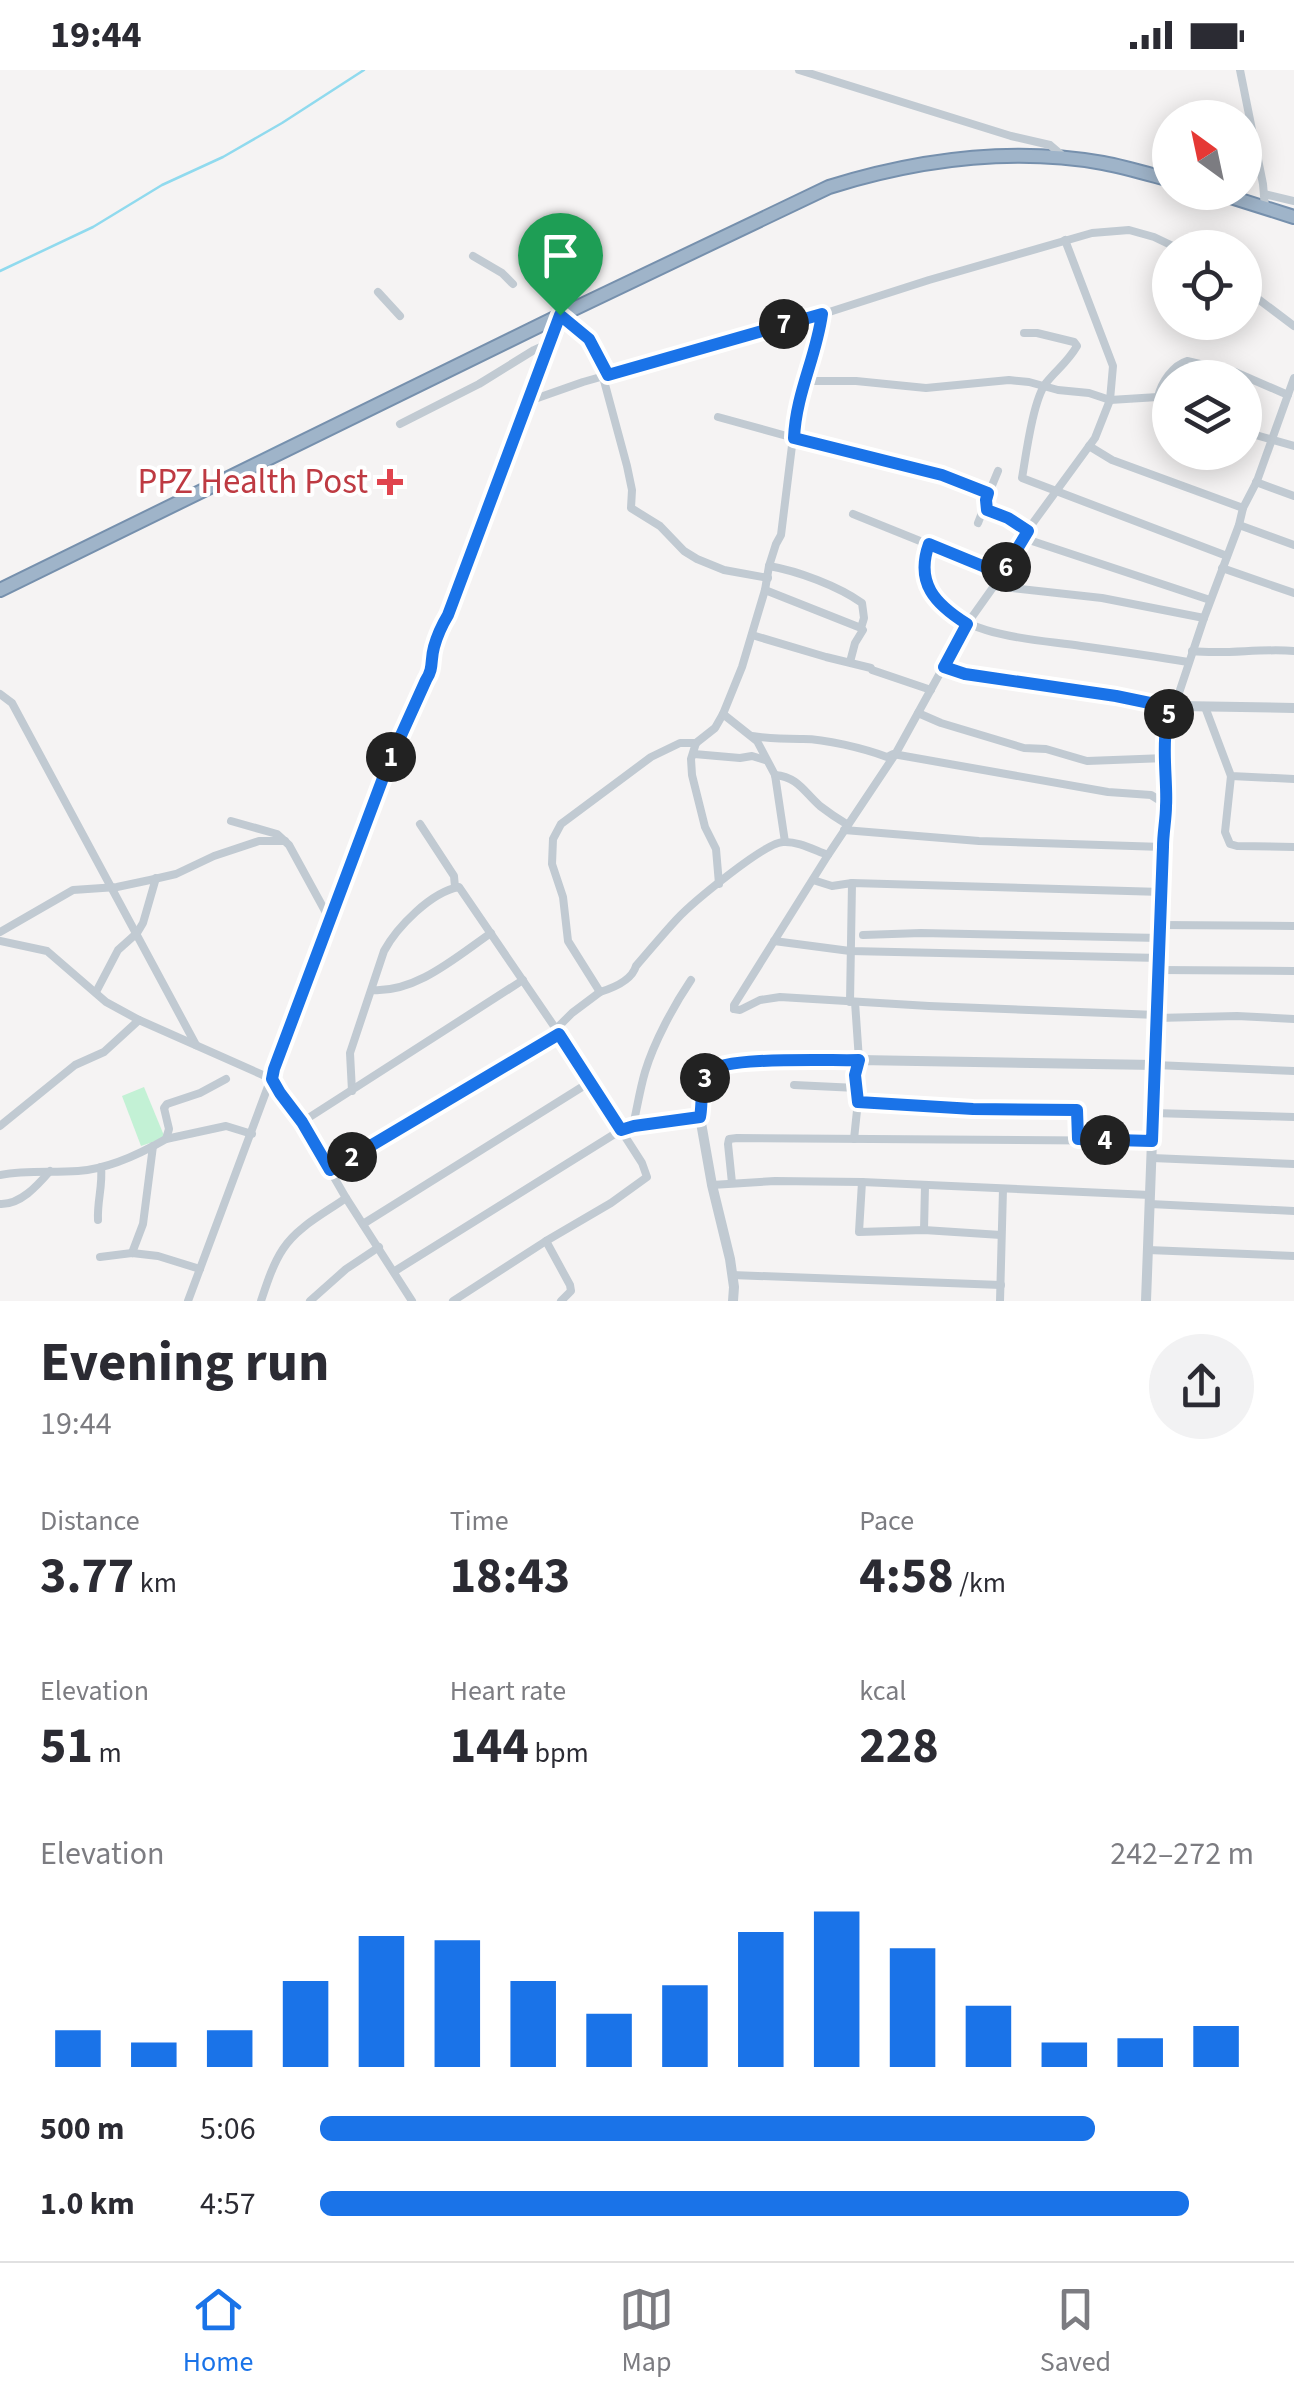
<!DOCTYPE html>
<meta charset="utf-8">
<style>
body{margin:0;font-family:"Source Sans 3",sans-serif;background:#f2f2f3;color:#2b2b33;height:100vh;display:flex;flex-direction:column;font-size:38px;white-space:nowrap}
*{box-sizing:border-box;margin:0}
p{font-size:32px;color:#7c7c81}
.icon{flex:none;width:55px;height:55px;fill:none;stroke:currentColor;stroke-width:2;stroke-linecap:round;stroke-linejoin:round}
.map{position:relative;height:1231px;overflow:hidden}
.side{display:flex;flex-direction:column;background:#fff;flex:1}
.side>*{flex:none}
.needle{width:65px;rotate:327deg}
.buttons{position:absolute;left:1152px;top:30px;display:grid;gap:20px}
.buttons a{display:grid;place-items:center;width:110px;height:110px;border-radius:50%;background:#fff;box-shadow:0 5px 25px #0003;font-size:50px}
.pin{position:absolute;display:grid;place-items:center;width:85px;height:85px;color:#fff;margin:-102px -42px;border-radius:50% 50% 50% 0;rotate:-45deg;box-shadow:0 0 10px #0007}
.pin .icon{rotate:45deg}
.km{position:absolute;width:50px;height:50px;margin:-25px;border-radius:50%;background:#222;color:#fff;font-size:28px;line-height:50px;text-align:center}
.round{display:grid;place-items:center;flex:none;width:105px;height:105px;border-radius:52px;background:#f2f2f3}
.summary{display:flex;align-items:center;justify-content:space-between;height:170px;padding:0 40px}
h1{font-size:55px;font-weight:700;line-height:75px}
.metrics{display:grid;grid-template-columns:repeat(3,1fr);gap:15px;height:170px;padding:10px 40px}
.metrics div{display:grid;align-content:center}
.metrics b{font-size:50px;font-weight:700}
.metrics small{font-size:28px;font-weight:400}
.metrics p{font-size:28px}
.chart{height:280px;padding:20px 40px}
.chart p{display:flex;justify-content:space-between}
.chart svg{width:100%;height:180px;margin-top:10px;stroke:#1a73e8;stroke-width:6}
ul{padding:0 40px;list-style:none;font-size:32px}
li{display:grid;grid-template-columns:160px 120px 1fr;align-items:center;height:75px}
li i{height:25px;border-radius:12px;background:#1a73e8}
.status{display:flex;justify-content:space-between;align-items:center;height:70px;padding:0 50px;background:#fff;direction:ltr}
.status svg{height:28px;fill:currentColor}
.dock{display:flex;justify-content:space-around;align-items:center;height:140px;border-top:2px solid #e1e1e2;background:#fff;font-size:28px;color:#7c7c81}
.dock a{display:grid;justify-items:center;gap:5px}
.dock .on{color:#1a73e8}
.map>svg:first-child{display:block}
</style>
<div class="status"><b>19:44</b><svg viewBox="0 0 49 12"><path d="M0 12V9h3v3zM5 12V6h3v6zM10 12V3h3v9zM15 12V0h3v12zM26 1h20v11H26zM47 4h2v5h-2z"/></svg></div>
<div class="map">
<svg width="1294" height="1231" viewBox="0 0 1294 1231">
<rect width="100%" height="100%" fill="#f5f3f3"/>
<path fill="#c3f1d5" d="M144,1017L165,1068L141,1076L122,1026Z"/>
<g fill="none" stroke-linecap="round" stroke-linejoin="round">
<path stroke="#90daee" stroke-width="2.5" d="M0,201L93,157L162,115L223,87L282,53L364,0"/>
<g stroke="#7690ad" stroke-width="16">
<g id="trunk">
<path d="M1215,122L1294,147"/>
<path d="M0,520L561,245L829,117C916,90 1012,77 1103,93C1125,97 1148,104 1170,110"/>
</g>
</g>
<g stroke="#c1cad2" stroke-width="8">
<path d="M799,0L1011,66L1050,75L1064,87"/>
<path d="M1240,0L1263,114L1265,138"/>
<path d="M1264,124L1294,131"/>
<path d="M473,186L502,203L513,214"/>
<path d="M1245,219L1294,256"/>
<path d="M378,222L400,246"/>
<path d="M823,244L819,263L798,327L781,465L776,474L769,496L765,520L742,597L723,644L715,658L696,673H680L651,687L561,754L553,769L552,794L563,827L568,871L600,922C613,918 632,910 636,896C650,880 663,864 677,849C692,833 764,773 783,772C798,771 814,780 828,785"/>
<path d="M1024,263H1037L1074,272L1077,276C1067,293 1057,299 1046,313C1033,330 1026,385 1022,408L1227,486"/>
<path d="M603,307L627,396L632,420L631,438L660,456L684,481L697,489L724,500L768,508"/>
<path d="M804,311H856L926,318L1009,310L1029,312L1058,320L1089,323L1110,330L1158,327L1170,330"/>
<path d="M1158,327C1161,313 1173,295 1187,291L1235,302L1288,325"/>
<path d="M529,331L583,312L823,244L929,210L1092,163L1129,160L1154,167L1177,178"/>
<path d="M718,347L794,368L942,405L988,423"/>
<path d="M400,354L479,314L534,280L549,273"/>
<path d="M1245,362L1294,376"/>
<path d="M1089,376L1112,390L1243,438"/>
<path d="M998,401L986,430L987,440L1008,448L1027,461"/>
<path d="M1256,412L1294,426"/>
<path d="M853,444L1002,504"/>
<path d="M978,453L985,435"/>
<path d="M1239,455L1294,475"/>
<path d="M1023,468L1210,530"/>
<path d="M929,474C922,495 923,505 934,524C959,568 1036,569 1081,576C1117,581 1152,586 1188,592"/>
<path d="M769,496C798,501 838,516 862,533L864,548L861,558L863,560L855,573L850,592"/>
<path d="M1222,498L1294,523"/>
<path d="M994,516L1102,528L1204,548"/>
<path d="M765,520L861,558"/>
<path d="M752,565L826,587L871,598L872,600L931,620"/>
<path d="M1192,581C1225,585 1260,578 1294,581"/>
<path d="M944,597L965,604L1115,626L1174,638L1204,548L1239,455L1243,438L1257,411L1294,308"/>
<path d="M0,624L12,633L196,975"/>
<path d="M1205,637L1231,706L1294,709"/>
<path d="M918,643L941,653L1024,678L1046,679L1087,691L1166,688"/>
<path d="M723,644L757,671L775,705L785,772"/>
<path d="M752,666C771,669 782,669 800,669C823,668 866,679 887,687L893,684L1108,722L1151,725L1167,735"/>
<path d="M696,673L691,689L692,705L705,757L716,779L719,814"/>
<path d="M694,684L740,688L752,686L765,690"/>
<path d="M775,705C798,707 804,722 820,736C829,743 838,749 848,755"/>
<path d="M1231,706L1225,762L1230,774L1237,776L1294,777"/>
<path d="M231,751L277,764L289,775L330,850"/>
<path d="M420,754L454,806L455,817"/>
<path d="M844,760L979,771L1163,777"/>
<path d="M813,810L832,816L852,813L1162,822"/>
<path d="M1161,855L1294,856"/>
<path d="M0,862L73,820L117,817L150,810L176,804L214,786L259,771H285"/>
<path d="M863,865L921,863L1160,868"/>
<path d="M0,871L47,881L106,932L139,950L272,1009L280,1023L302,1052L346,1128L412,1231"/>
<path d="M774,871L850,881L1160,888"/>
<path d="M1160,900L1294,901"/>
<path d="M372,920C416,923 456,887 491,863"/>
<path d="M96,922L118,880L137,863L143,853L156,808"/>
<path d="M850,932L852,813"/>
<path d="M734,939V935L828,785L896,683L967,554L994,516L1027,461L1095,368L1110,330L1113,296L1065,170"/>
<path d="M734,939L740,940L760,930L780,927L929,936L1157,945"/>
<path d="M1157,948L1237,946L1294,949"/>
<path d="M556,959L572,943L600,922"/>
<path d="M1155,995L1294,1001"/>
<path d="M794,1015L857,1018"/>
<path d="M352,1021L350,983L384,881C397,857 431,822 459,817L556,959L642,1093L647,1107L611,1133L546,1171L453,1231"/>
<path d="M858,1031L973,1039L1077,1040V1069"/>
<path d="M1153,1043L1294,1047"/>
<path d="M302,1052L523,910"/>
<path d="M0,1056L75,995L104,982L139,950"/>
<path d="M633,1056C637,1038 640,1019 645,1002C654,972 674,935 691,910"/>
<path d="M166,1069L226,1056L252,1064"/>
<path d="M854,1069L858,1031L855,1005L859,990L855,932"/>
<path d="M1152,1088L1294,1094"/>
<path d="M330,1100L559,964"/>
<path d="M0,1105C27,1100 52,1103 78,1101C109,1099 140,1084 166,1069L169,1059L164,1038L167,1034L200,1023L226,1009"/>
<path d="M862,1112L859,1162L924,1160L1001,1165"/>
<path d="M732,1113L728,1074L729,1069L737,1068L1153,1071"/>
<path d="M712,1115L775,1111L862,1112L1150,1125"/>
<path d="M0,1134C20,1135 37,1116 50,1101"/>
<path d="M1150,1134L1294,1141"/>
<path d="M98,1150C97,1131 103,1116 101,1097"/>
<path d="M363,1154L590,1012"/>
<path d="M924,1160L925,1116"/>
<path d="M546,1171L570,1215L571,1221L561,1231"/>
<path d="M1148,1180L1294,1186"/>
<path d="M132,1183L143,1154L153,1076"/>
<path d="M100,1187L132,1183L158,1186L200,1199"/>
<path d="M395,1201L621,1060L633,1056L700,1047"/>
<path d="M732,1205L1001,1215"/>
<path d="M188,1231L389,692L426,610L433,598V579L489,439L506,385L529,331L561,245L589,269L608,305"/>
<path d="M261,1231C267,1213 273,1194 283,1179C297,1157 325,1143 346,1128"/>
<path d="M310,1231L346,1199L379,1177"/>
<path d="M1000,1231L1003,1119"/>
</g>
<g stroke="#c1cad2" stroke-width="10">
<path d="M733,1231L734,1217L730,1189L712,1115L700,1047L702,1017L706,1008L717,996L741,992L859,990L1155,995"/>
<path d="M1146,1231L1163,777L1167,735V650L1169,643L1179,636L1294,638"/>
</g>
<use href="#trunk" stroke="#9fb4c9" stroke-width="12"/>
</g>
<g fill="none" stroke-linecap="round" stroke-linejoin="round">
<g stroke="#fff" stroke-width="20">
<path id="route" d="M822,244C816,288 796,323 794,368L942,405L988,423L986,430L987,440L1008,448L1028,461L1002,504L929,474C915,513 935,534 967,554L944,597L965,604L1116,626L1174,638C1158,658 1168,709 1166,736C1166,749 1163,763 1163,777L1152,1071L1078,1069L1077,1040L973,1039L858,1032L855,1005L859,990C833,991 725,986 710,1001C699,1012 703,1033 700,1047L634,1056L621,1060L559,964L330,1100L302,1052L280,1023L272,1009L274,999L389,692L426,610C434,598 430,591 434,577C437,566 442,555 448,545L560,245L589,269L608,305Z"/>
</g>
<use href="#route" stroke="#1a73e8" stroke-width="12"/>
</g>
<path fill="#e0444e" stroke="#fff" stroke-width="4" d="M385 397h10v10h10v10h-10v10h-10v-10h-10v-10h10z"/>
<g text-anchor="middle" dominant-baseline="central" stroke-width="8" stroke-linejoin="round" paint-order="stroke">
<g font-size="35" fill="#be3a42" stroke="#fff" text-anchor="end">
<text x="368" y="412">PPZ Health Post</text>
</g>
</g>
</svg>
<div class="buttons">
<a><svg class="needle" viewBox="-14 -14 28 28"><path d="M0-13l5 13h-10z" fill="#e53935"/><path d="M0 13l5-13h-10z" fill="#7c7c81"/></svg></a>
<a><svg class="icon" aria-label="locate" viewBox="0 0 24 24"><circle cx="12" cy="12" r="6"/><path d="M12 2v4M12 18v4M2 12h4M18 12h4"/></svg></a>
<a><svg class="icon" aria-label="layers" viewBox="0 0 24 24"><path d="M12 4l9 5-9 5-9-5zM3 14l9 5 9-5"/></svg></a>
</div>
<div class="pin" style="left:560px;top:245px;background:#1e9e55"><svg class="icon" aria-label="arrive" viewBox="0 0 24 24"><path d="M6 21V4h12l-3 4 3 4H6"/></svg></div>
<b class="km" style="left:391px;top:687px">1</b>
<b class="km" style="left:352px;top:1087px">2</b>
<b class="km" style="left:705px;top:1008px">3</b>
<b class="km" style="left:1105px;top:1070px">4</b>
<b class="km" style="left:1169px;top:644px">5</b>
<b class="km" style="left:1006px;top:497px">6</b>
<b class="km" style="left:784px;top:254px">7</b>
</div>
<section class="side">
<div class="summary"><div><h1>Evening run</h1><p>19:44</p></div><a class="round"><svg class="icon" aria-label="share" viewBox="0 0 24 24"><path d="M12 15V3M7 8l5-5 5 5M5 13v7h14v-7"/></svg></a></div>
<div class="metrics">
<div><p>Distance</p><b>3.77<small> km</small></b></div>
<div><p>Time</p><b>18:43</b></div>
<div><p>Pace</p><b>4:58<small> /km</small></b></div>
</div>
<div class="metrics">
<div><p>Elevation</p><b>51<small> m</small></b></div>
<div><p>Heart rate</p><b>144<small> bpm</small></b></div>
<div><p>kcal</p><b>228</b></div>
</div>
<div class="chart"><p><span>Elevation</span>242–272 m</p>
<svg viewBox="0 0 160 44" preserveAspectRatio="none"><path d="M5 44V35M15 44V38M25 44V35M35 44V23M45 44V12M55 44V13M65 44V23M75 44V31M85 44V24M95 44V11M105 44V6M115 44V15M125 44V29M135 44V38M145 44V37M155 44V34"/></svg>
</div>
<ul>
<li><b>500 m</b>5:06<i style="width:83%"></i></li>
<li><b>1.0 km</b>4:57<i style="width:93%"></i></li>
</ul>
</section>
<nav class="dock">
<a class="on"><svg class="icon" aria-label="home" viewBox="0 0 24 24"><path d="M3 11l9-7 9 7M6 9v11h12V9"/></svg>Home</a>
<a><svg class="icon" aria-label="map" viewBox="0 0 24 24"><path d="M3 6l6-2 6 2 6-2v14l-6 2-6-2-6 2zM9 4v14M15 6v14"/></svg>Map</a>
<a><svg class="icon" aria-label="saved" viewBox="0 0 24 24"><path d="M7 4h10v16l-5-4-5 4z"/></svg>Saved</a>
</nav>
